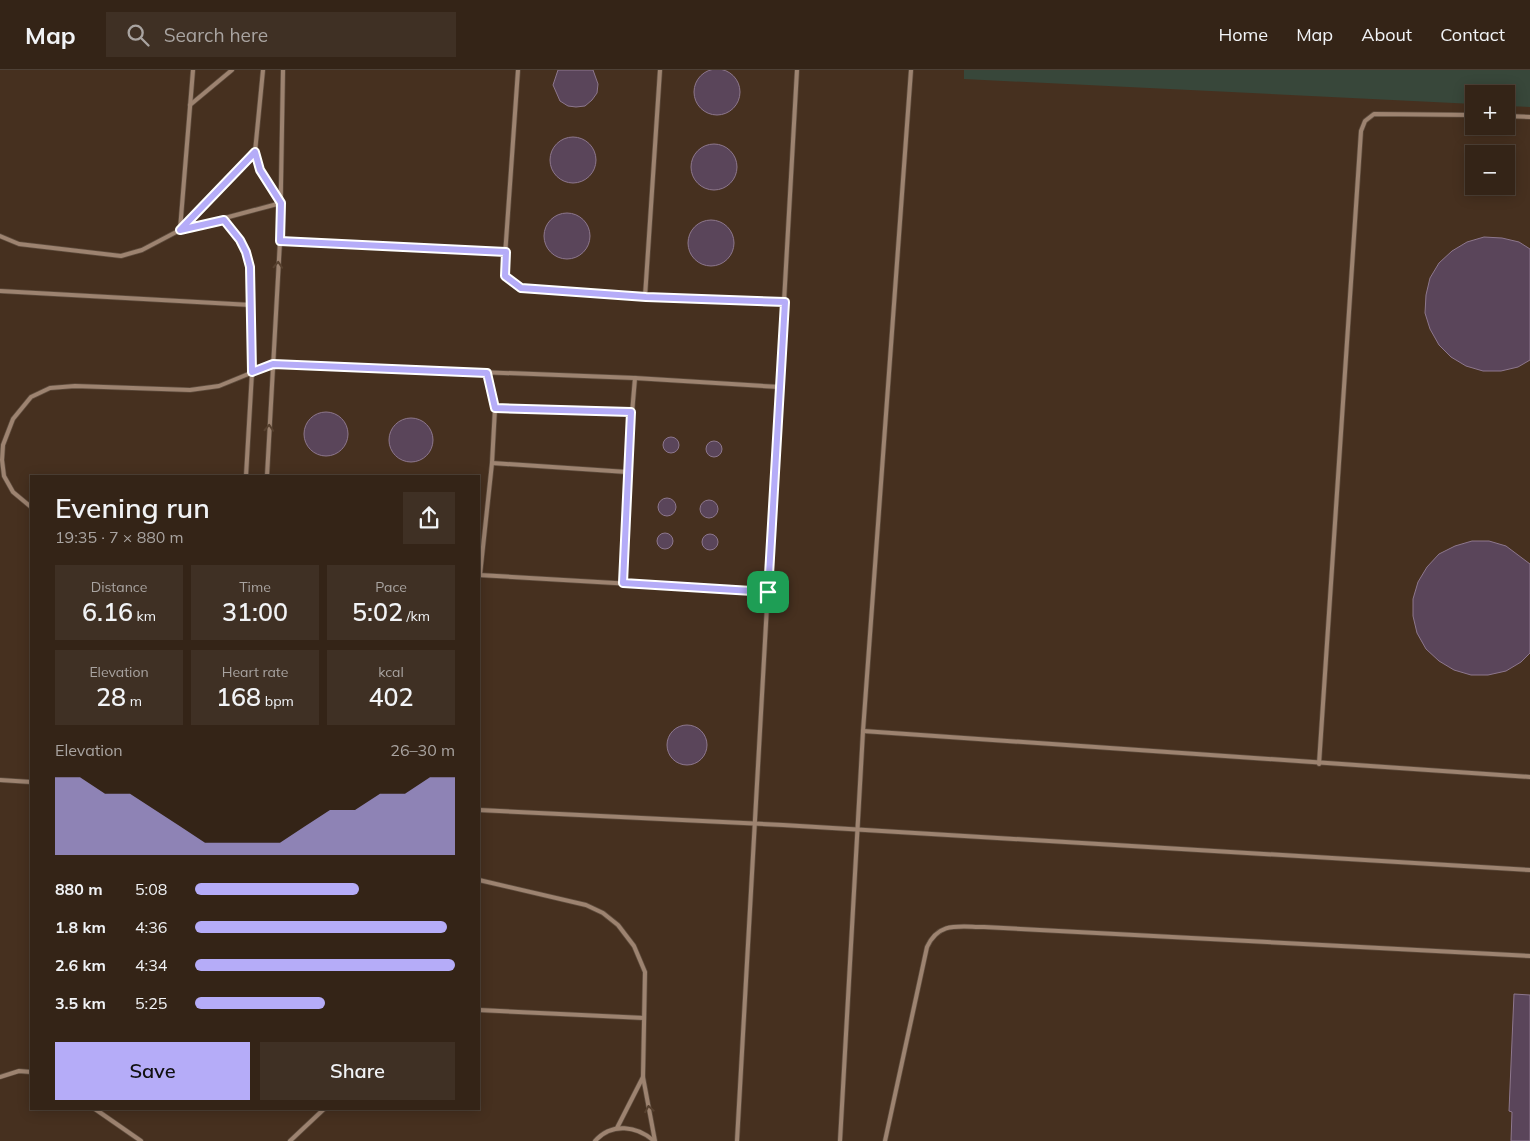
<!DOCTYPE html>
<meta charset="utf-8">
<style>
body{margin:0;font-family:Mulish,sans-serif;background:#3f3024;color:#f1f3f6;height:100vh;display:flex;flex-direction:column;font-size:19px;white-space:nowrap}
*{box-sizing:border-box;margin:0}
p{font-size:16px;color:#a9a4a1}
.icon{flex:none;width:28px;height:28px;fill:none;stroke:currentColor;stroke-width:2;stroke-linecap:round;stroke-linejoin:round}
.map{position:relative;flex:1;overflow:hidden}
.details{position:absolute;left:30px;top:405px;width:450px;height:635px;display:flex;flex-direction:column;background:#342417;border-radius:0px;box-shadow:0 2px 12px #0003,0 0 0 1px #4e4136}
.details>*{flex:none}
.buttons{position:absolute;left:1465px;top:15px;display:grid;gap:10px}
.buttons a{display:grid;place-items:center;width:50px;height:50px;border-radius:0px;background:#342417;box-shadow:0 2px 12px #0003,0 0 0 1px #4e4136;font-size:25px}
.pin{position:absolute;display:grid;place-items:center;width:42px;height:42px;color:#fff;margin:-21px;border-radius:10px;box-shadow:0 2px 8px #0006}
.round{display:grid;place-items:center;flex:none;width:52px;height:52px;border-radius:0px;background:#3f3024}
.summary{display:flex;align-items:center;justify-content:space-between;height:85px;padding:0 25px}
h1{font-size:28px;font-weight:600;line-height:38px}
.figures{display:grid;grid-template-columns:repeat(3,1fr);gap:8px;height:85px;padding:5px 25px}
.figures div{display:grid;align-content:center;border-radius:0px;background:#3f3024;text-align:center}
.figures b{font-size:25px;font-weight:600}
.figures small{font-size:14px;font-weight:400}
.figures p{font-size:14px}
.chart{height:140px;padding:10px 25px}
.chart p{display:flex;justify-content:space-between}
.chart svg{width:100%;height:90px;margin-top:5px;fill:#b5acf8;opacity:.7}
.action{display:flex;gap:10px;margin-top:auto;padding:10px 25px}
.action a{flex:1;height:58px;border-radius:0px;background:#b5acf8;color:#111;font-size:20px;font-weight:600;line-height:58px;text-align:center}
.action a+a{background:#3f3024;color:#f1f3f6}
ul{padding:0 25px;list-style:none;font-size:16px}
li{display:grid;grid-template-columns:80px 60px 1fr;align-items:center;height:38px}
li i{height:12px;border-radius:6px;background:#b5acf8}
header{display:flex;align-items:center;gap:30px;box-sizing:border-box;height:70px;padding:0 25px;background:#342417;border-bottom:1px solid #4e4136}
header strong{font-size:24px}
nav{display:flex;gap:28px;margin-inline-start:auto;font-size:18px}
.search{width:350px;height:45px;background:#3f3024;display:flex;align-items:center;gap:12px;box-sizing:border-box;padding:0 18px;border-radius:0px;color:#a9a4a1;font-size:19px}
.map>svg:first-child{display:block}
</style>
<header>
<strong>Map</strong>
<div class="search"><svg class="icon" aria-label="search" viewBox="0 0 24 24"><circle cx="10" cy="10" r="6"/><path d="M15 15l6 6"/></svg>Search here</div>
<nav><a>Home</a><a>Map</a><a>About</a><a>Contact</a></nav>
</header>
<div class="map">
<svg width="1530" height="1071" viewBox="0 0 1530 1071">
<rect width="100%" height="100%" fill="#46301f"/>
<path fill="#38473a" d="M964,0H1530V37L1506,36V24H1474V34L964,9Z"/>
<g fill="#5a455a" stroke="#8d778d">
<circle cx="717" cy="22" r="23"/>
<path d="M558,0H593L598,14L597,23L592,30L585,36L576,37L568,36L560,31L553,15Z"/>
<circle cx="573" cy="90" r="23"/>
<circle cx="714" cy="97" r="23"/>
<circle cx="567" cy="166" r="23"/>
<circle cx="711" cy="173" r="23"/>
<path d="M1484,167L1502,168L1519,172L1530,179V290L1518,297L1501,301H1483L1466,296L1451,287L1439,275L1430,259L1425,243L1426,225L1430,208L1439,193L1452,181L1467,172Z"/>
<circle cx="326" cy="364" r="22"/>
<circle cx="411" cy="370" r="22"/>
<circle cx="671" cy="375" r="8"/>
<circle cx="714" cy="379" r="8"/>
<circle cx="667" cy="437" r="9"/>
<circle cx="709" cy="439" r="9"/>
<circle cx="665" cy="471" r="8"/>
<circle cx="710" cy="472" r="8"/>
<path d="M1472,471H1489L1506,476L1530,494V583L1521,592L1506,601L1488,605H1471L1454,600L1439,591L1426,579L1417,563L1413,546V529L1418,512L1427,497L1439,484L1455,476Z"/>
<circle cx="687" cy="675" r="20"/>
<path d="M1514,924L1530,925V1071H1511L1512,1042L1509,1041Z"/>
</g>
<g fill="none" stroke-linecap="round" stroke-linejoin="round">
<g stroke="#5e4c3d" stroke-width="5.5">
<g id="service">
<path d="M518,0L504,200C506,210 512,214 521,219L645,227L785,232"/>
<path d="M190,35L232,0"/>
<path d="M1506,46L1530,47"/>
<path d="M255,82L260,100L281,133"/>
<path d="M224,150L246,182L250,197L252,302L246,406"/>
<path d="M180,160L255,82L263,0"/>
<path d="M180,160L193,0"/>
<path d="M0,166L19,174L121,186L142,180L180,160L281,133"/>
<path d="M280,171L505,183"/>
<path d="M0,221L251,235"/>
<path d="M645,227L660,0"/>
<path d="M495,338L631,342"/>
<path d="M492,393L627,402"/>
<path d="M267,406L280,171L283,0"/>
<path d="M31,437L13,422L4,406L2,390L3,375L13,349L31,327L50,318L75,316L190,320L219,316L273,294L635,308L780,317"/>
<path d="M479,505L768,522"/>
<path d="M480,505L492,393L495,338L487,303"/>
<path d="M623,513L627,402L635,308"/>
<path d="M863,661L1530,707"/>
<path d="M1319,694L1361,61L1365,51L1374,44L1474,45"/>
<path d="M0,710L31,712"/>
<path d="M479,740L783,755L1530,800"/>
<path d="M479,810L586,835L603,843L618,855L634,876L645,902L643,1007L655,1071"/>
<path d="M479,940L644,948"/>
<path d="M0,1007L19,1001L31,1002"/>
<path d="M95,1039L141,1071"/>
<path d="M617,1058L643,1007"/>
<path d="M290,1071L324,1039"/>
<path d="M595,1071C612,1052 637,1056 654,1071"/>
<path d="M737,1071L797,0"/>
<path d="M840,1071L863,661L911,0"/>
<path d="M885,1071L927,877C939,851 959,857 984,857L1530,886"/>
</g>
</g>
<use href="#service" stroke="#9d8370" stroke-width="4"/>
</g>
<defs><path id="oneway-chevron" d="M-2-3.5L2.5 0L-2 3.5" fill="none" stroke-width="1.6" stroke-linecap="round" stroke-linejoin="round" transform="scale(1.25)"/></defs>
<g stroke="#57412f">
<use href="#oneway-chevron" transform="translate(278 195) rotate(-87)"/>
<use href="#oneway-chevron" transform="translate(269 358) rotate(-87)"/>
<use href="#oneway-chevron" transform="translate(649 1039) rotate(-100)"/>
</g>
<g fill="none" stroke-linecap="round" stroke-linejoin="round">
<g stroke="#fff" stroke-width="10">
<path id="route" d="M255,82L260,100L281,133L280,171L506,182L505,206L521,218L646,227L785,232L768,522L623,513L631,342L495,338L487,303L273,294L252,302L250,197L246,182L240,170L224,150L180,160Z"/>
</g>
<use href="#route" stroke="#b5acf8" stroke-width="6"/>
</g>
</svg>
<div class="buttons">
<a>+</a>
<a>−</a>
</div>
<div class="pin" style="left:768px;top:522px;background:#1e9e55"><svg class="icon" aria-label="arrive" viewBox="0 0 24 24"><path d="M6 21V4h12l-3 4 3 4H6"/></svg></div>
<section class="details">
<div class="summary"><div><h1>Evening run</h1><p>19:35 · 7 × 880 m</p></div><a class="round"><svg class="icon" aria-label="share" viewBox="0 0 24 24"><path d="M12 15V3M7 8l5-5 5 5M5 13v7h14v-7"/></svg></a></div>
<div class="figures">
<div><p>Distance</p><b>6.16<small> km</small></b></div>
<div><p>Time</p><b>31:00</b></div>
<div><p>Pace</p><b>5:02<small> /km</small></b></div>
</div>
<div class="figures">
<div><p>Elevation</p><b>28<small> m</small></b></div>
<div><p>Heart rate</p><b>168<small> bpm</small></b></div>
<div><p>kcal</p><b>402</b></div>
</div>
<div class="chart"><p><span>Elevation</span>26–30 m</p>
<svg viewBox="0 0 160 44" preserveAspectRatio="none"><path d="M0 44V6L10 6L20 14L30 14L40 22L50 30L60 38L70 38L80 38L90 38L100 30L110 22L120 22L130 14L140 14L150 6L160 6V44z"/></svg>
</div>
<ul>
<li><b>880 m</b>5:08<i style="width:63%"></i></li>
<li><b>1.8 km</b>4:36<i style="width:97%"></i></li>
<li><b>2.6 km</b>4:34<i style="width:100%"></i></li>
<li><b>3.5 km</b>5:25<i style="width:50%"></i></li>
</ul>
<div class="action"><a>Save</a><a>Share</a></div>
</section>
</div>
